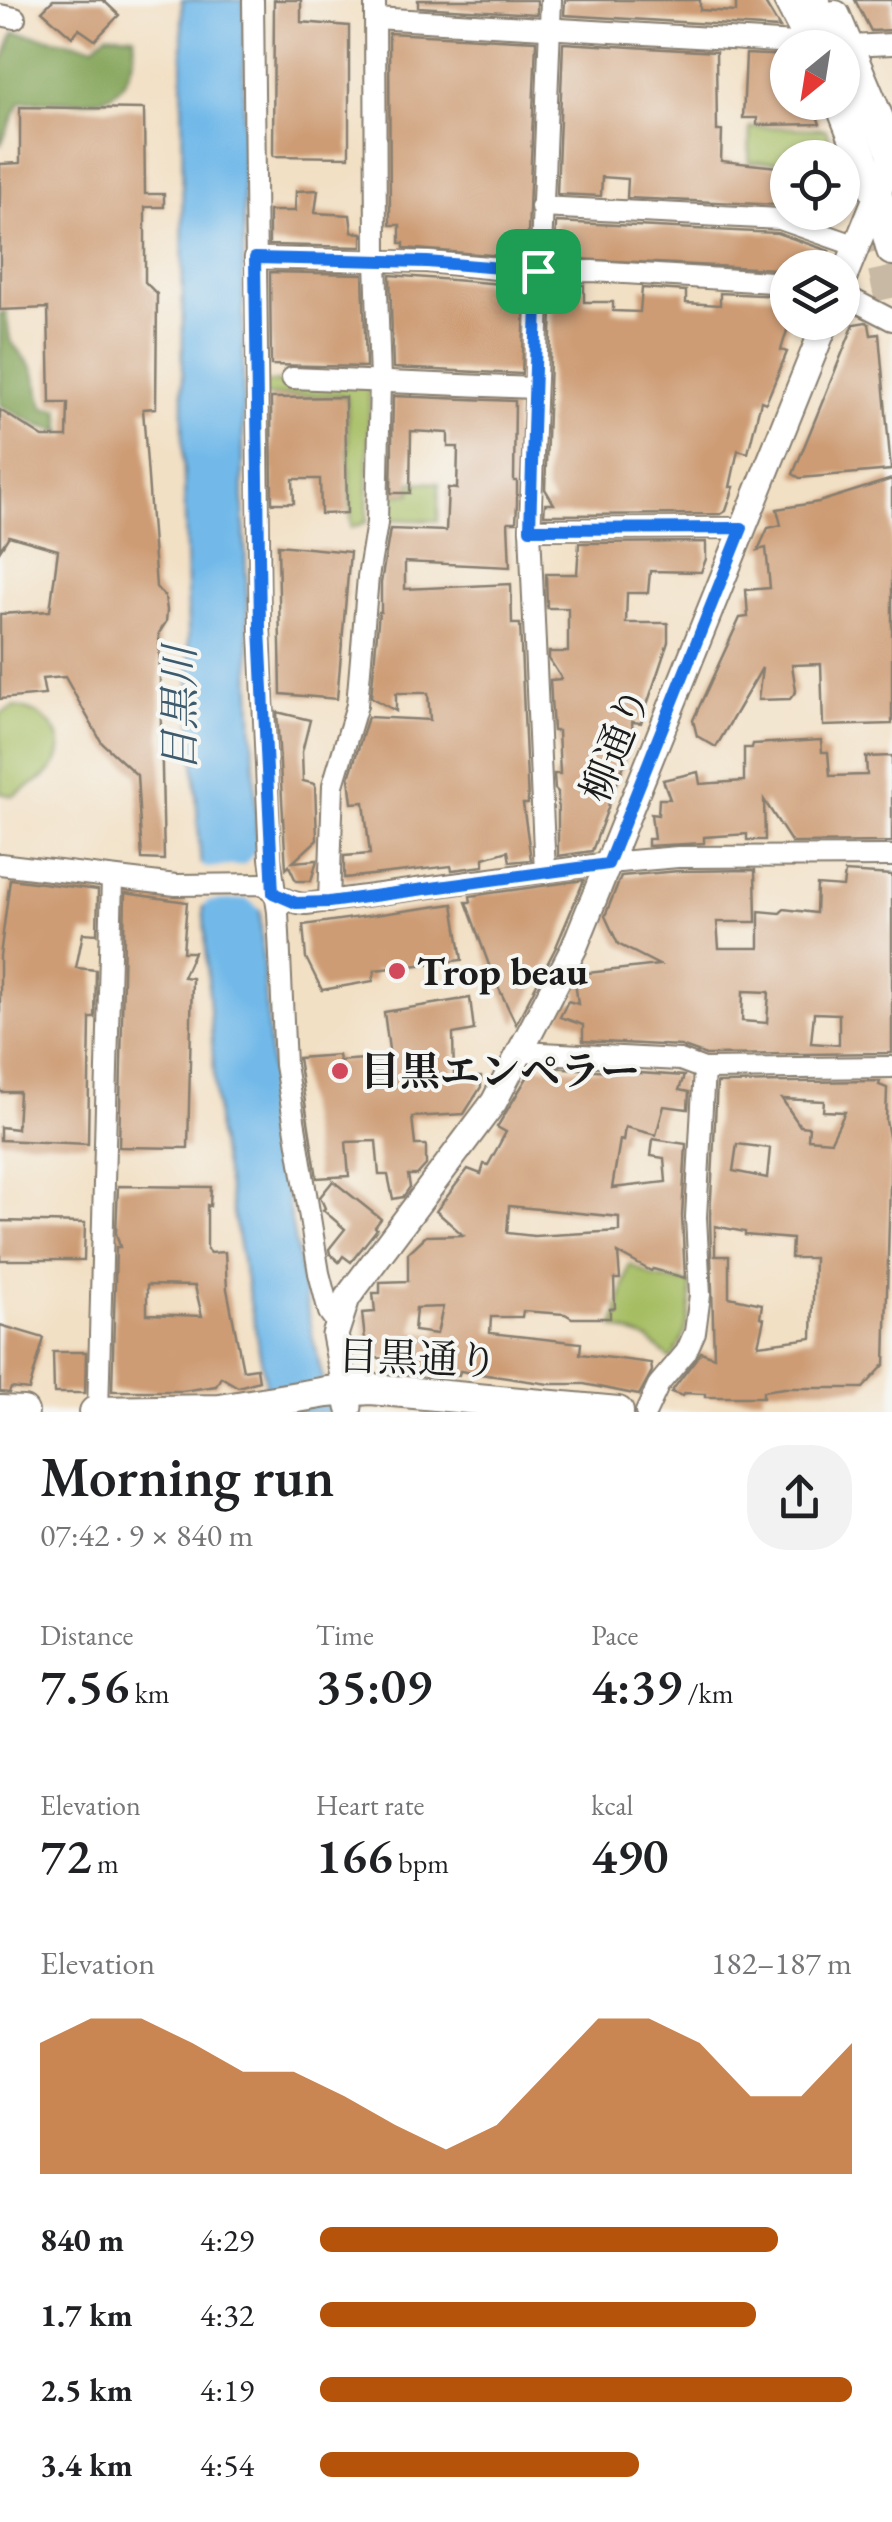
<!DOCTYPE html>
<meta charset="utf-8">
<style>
body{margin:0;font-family:"EB Garamond","Noto Serif JP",serif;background:#f2f2f2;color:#202124;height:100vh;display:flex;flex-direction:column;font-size:38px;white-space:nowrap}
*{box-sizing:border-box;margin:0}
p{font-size:32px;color:#757577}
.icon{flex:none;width:55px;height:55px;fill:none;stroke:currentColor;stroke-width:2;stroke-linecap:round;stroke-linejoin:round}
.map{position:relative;height:1412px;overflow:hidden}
.details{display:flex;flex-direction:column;background:#fff;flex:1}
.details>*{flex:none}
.needle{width:65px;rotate:210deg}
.buttons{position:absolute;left:770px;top:30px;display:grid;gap:20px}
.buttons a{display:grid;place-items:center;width:90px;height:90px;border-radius:50%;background:#fff;box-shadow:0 2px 8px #0004;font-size:50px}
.pin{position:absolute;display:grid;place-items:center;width:85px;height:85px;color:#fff;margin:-42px;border-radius:20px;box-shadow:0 5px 15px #0006}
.round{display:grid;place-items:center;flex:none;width:105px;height:105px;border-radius:40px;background:#f2f2f2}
.headline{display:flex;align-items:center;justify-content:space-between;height:170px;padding:0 40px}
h1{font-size:55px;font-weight:600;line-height:75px}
.stats{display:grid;grid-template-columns:repeat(3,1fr);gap:15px;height:170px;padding:10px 40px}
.stats div{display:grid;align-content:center}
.stats b{font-size:50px;font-weight:600}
.stats small{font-size:28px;font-weight:400}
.stats p{font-size:28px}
.chart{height:280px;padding:20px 40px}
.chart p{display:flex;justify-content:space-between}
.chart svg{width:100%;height:180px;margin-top:10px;fill:#b45309;opacity:.7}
ul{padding:0 40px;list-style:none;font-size:32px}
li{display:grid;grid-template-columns:160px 120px 1fr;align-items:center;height:75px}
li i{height:25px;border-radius:12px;background:#b45309}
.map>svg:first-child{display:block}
</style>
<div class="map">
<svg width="892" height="1412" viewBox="0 0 892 1412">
<rect width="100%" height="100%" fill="#f6f6f2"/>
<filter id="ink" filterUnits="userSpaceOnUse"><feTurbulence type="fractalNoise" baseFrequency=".01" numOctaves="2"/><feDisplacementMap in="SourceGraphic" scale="20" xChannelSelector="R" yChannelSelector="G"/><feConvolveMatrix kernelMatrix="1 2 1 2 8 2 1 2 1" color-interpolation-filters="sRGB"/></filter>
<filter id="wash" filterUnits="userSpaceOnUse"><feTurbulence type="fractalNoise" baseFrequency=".0048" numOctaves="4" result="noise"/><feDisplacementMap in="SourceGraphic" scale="40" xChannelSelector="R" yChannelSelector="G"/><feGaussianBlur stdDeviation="2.25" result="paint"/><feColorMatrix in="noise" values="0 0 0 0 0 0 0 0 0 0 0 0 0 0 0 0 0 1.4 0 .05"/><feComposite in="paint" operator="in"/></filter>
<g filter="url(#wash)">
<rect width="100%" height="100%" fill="#f2e0c5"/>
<g fill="#a6bd62" stroke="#616c3f" stroke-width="2.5">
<path d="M750,127L826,129L836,157L788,158L787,167L784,163L749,162Z"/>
<path d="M264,382L370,384L367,522L351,528L347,398L341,395L263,396Z"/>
<path d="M412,482L439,483L438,521L382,519L383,494H411Z"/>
<path d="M13,707C42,708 75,738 53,768C44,780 26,787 13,796L0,793V714Z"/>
<path d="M629,1264L654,1277L690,1283C693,1306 686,1342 670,1359L649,1340L614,1327Z"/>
</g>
<g fill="#84a458" stroke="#50603a" stroke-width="2.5">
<path d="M14,32L94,46L107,34L134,36C137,59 126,94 100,99C75,104 45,100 20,102L0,146V68Z"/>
<path d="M0,313H6L10,340L33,369L44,408L59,409L62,432L40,426L0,405Z"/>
</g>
<path fill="#72b9e9" stroke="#476a82" stroke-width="2.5" d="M182,0H244L243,497L261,931L270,1059L284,1183L312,1334L331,1412H265V1380L218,1135L190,699L183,443Z"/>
<path fill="#f2e0c5" d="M261,845L265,913L247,899L208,901L201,908L198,863L206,868L244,865Z"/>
<g id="blocks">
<g fill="#cd9c75" fill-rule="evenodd">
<path d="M53,0H103L119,15L95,40L79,29L72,37L42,11Z"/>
<path d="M274,0H301V22L349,26V157L273,156Z"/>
<path d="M418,0H537V14L418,7Z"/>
<path d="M565,0H700V10L736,12V1L765,3L780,28L564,15Z"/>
<path d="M855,0H892V30L871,31Z"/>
<path d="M389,33L536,41L527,258L404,248V243H400V225H390Z"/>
<path d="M563,43L716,52L717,131H722L721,161L788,168V185H780V205L627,198L628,179L602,177L601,196L557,194Z"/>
<path d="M746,54L788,56V102H812L820,124L757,125V118H743Z"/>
<path d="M20,107L144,109L145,194H164V207H145V282L157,294L156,408L143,409L156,587L165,597L167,610L166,622L159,633L164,860L142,859L137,775L102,743L65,677L42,679L45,695L0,699V614L50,611L58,550L9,536L0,550V410L43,437H67L68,403H50L48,308L0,310V164L20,163Z"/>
<path d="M318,190L315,213L350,215L352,232L362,233V247L269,245V211H295L296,191Z"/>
<path d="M556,222L777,233L829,251L820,268L777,269L555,258Z"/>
<path d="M270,272L363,274L366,367L271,365Z"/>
<path d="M390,275L526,286L522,374L393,368Z"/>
<path d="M553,285H584V302H613V311L640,312L642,288L686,291V303L720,305V293L781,296V310L788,312V327L781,350L787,352L766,403L761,401L748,453L738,450L730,487H734L726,511L721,514L544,515L545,504H554L545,489Z"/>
<path d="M866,322L869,324L871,335L879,334L891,470L800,478L793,474L854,324Z"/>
<path d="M393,396L515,401L514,481H517V503L516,522H508L510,567L405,562V589L511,584L512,624H520L528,804H523L531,860L510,862L508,851L484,858V866L452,870L451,866L344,878V856L370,854L364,802L352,803L349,778L368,717L430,720L428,693H396V711L371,697L379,612H381V583L390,529L446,531L448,488L457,489L458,447H448V433L411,431L410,493H391Z"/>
<path d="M345,397L347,513L321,514L320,479H293L294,503H272L271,398Z"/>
<path d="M892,479V724L823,726L821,664L792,665L796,691L790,699L758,700L762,668L716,747L697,736L693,720L740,618L748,617L746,590L770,588L766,548L758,550L768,528L781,525L777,509L819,502Z"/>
<path d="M706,542V559L701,572L650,571L648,593H627L626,623H668V642L641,723L632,722L633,741L617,783L612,782L608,808L592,851L558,856V792L555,789L554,774H560L558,731H553L550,680L562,679L549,659V652H568V608H547L546,574H577L579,543Z"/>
<path d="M278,545L350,552L337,699L281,694Z"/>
<path d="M277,712L310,720L302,752L303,781L315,784L317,840L293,862L317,860L311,881H296L289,866L286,869Z"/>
<path d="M821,740L822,752H828L830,776L867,775L866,757L892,756V842L792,843L764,800L765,840H747V834L704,837V843L648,846V839H654L651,814L658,815L659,799H670L663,780L698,772L700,784L744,781V748H752L753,744Z"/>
<path d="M755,870L756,922H717L719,948H759V911L780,913L784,909L816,913L817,885L843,887L845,872L892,875V1053L706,1055L681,1046L583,1041V1025L560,1017L568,1001L578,1004L575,981L579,974L659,965L618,944L605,916L621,876L679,871ZM743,991L769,992L767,1023L742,1021ZM814,1013L839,1014V1045L811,1043Z"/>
<path d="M10,879L98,890L97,934L83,933L76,968L96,970L95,1018H90L88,1144L0,1140V1127L17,1129L19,1092H0V956Z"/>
<path d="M584,880L556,947L516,1024L493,976L466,902H471L470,896Z"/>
<path d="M125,893L187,902L183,952H194L183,977L192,978L188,1148L119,1147Z"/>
<path d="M453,904L462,960L375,970L373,981L322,990L306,958L303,925Z"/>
<path d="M470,998L474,1030L453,1034L454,1078L481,1077V1087L464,1114L412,1117L415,1145H426V1165L417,1175H408L410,1187L403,1197L393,1199L388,1175H379L376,1141L346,1142L349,1176L317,1178L298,1058L338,1055L339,1061L390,1057L384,1012Z"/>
<path d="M534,1066L684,1076L679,1090L689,1092L688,1109L664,1106L656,1135L625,1127L623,1141L620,1140L612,1188L666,1182L664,1158L651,1156L653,1139L686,1144L682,1216L685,1278L653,1269L651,1271L618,1253L620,1279H614L615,1308L610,1309V1318H572L565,1314L523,1311L522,1317H491L490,1333L581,1343L580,1354L651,1363L652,1371L639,1395L584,1384H549L460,1371L459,1375L414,1371L392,1359L374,1358L366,1349L362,1313L375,1312L373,1293H380V1282L408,1281V1253L426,1236L463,1235L436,1211L468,1169L481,1174L484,1164L488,1165L506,1132L497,1127ZM509,1206L619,1217V1231L534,1236L507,1233ZM443,1307L437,1334L414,1331L416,1308Z"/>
<path d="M880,1081L879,1085L887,1088L886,1121L891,1147L885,1364L863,1388H784L763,1391V1397H705V1394L685,1393L683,1396L671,1392L701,1352L714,1357L710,1217L717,1083ZM782,1099L824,1101L823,1111L845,1112L831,1141L808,1139L809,1127L800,1126ZM737,1144L770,1148L767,1178L733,1171ZM715,1226L745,1232V1235L792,1239L791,1258H814L812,1338L758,1345L764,1319L760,1317L762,1304L729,1297V1256H715Z"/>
<path d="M333,1181L381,1219L375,1227L377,1229L351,1262L343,1256L339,1262L330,1254L329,1249L345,1229L323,1210L325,1208L320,1197Z"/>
<path d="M118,1186L211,1187L210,1206L207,1205V1250L210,1253L225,1252L227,1289L243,1370L257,1368L259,1381L238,1387L221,1377L216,1386L182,1391H112L116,1247H120L116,1233ZM147,1285L195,1286L202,1316L147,1314Z"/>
<path d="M0,1221L85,1223L84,1260H0Z"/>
<path d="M0,1325L44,1338L29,1390L11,1388L9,1393L0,1392Z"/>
<path d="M53,1352H86L85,1393H54Z"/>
</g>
</g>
</g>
<g filter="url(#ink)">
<use href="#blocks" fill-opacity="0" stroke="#877e70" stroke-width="2.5"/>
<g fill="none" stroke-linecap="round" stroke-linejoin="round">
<path stroke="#c7b9a3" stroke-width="35" stroke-dasharray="35 18" stroke-linecap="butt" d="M874,216L892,298"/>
<g stroke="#877e70" stroke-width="24">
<g id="minor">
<path d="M253,0L260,628L270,858L278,912L285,1065L319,1273L329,1312L337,1323"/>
<path d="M0,15L15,18"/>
<path d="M375,18L812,44"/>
<path d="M849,46L892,44"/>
<path d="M541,207L780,219L857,246"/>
<path d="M255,258L427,262L527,272L592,271L788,283"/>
<path d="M842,294L892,320"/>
<path d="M292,378L534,388"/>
<path d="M530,529L742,528"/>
<path d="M0,864L176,885L264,884C276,896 290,903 306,904L608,863L678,857L892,856"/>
<path d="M545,873L530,529L551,0"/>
<path d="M329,902L333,785L357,705L368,577L377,523L380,380L376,261L375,0"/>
<path d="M522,1052L680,1060L704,1069L892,1067"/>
<path d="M98,1412L112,878"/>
<path d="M646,1412L659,1384L686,1352L695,1332L700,1295L696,1217L704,1069"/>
</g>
</g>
<g stroke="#877e70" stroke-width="29">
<g id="tertiary">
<path d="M842,282L892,158"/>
<path d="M349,1407L335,1335L347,1298L494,1102L574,948L826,322"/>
</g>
</g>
<g stroke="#877e70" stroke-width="34">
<g id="primary">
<path d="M789,0L814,48"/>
<path d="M835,16L892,152"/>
<path d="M840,102L877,195L892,250"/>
<path d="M0,1411L23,1412"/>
<path d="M95,1412L220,1410L327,1392L371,1389L618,1412"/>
</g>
</g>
<g stroke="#877e70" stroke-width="39">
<path id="motorway" d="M810,0L835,48"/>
</g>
<use href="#minor" stroke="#fff" stroke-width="20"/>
<use href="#tertiary" stroke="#fff" stroke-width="25"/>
<use href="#primary" stroke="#fff" stroke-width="30"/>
<use href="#motorway" stroke="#fff" stroke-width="35"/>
</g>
</g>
<g fill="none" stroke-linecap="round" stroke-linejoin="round" filter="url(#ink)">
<g stroke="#fff" stroke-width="20">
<path id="route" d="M255,258L427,262L538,271L530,529L742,528L608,864L329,902L296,903L273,893L260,628Z"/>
</g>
<use href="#route" stroke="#1a73e8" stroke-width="12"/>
</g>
<g fill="#d1495b" stroke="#f6f6f2" stroke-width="4">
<circle cx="397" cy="971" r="10"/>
<circle cx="340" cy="1071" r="10"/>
</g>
<g text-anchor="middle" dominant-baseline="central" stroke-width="8" stroke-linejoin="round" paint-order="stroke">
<g font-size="40" fill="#1c1c1c" stroke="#f6f6f2">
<text transform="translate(615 744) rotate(-68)">柳通り</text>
<text transform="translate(418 1358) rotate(2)">目黒通り</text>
</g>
<g font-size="40" font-weight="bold" fill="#1c1c1c" stroke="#f6f6f2" text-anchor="start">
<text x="417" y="971">Trop beau</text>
<text x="360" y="1071">目黒エンペラー</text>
</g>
<g font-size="42" font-style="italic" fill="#3e5b6e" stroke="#f6f6f2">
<text transform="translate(179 709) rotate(-90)">目黒川</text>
</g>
</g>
</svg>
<div class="buttons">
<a><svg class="needle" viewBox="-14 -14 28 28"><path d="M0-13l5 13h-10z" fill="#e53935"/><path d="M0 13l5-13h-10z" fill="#757577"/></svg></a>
<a><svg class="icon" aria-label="locate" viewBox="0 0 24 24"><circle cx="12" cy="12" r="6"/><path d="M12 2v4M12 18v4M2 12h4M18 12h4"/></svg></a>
<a><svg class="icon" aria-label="layers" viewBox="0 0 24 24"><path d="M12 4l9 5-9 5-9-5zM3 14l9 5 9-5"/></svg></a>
</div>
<div class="pin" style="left:538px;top:271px;background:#1e9e55"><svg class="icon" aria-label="arrive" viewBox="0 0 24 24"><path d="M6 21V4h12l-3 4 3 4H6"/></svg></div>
</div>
<section class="details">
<div class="headline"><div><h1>Morning run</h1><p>07:42 · 9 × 840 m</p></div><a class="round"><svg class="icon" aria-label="share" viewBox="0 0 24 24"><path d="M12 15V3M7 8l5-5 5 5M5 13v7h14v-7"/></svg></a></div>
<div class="stats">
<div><p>Distance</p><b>7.56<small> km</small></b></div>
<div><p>Time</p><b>35:09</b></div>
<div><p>Pace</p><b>4:39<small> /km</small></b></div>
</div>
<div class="stats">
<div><p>Elevation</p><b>72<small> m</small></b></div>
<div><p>Heart rate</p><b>166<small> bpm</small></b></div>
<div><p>kcal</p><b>490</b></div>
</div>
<div class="chart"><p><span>Elevation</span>182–187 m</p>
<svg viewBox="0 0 160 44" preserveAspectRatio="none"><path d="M0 44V12L10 6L20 6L30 12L40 19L50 19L60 25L70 32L80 38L90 32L100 19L110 6L120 6L130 12L140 25L150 25L160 12V44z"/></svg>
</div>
<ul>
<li><b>840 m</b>4:29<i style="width:86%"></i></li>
<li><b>1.7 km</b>4:32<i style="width:82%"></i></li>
<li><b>2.5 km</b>4:19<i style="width:100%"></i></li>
<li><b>3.4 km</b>4:54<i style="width:60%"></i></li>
</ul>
</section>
